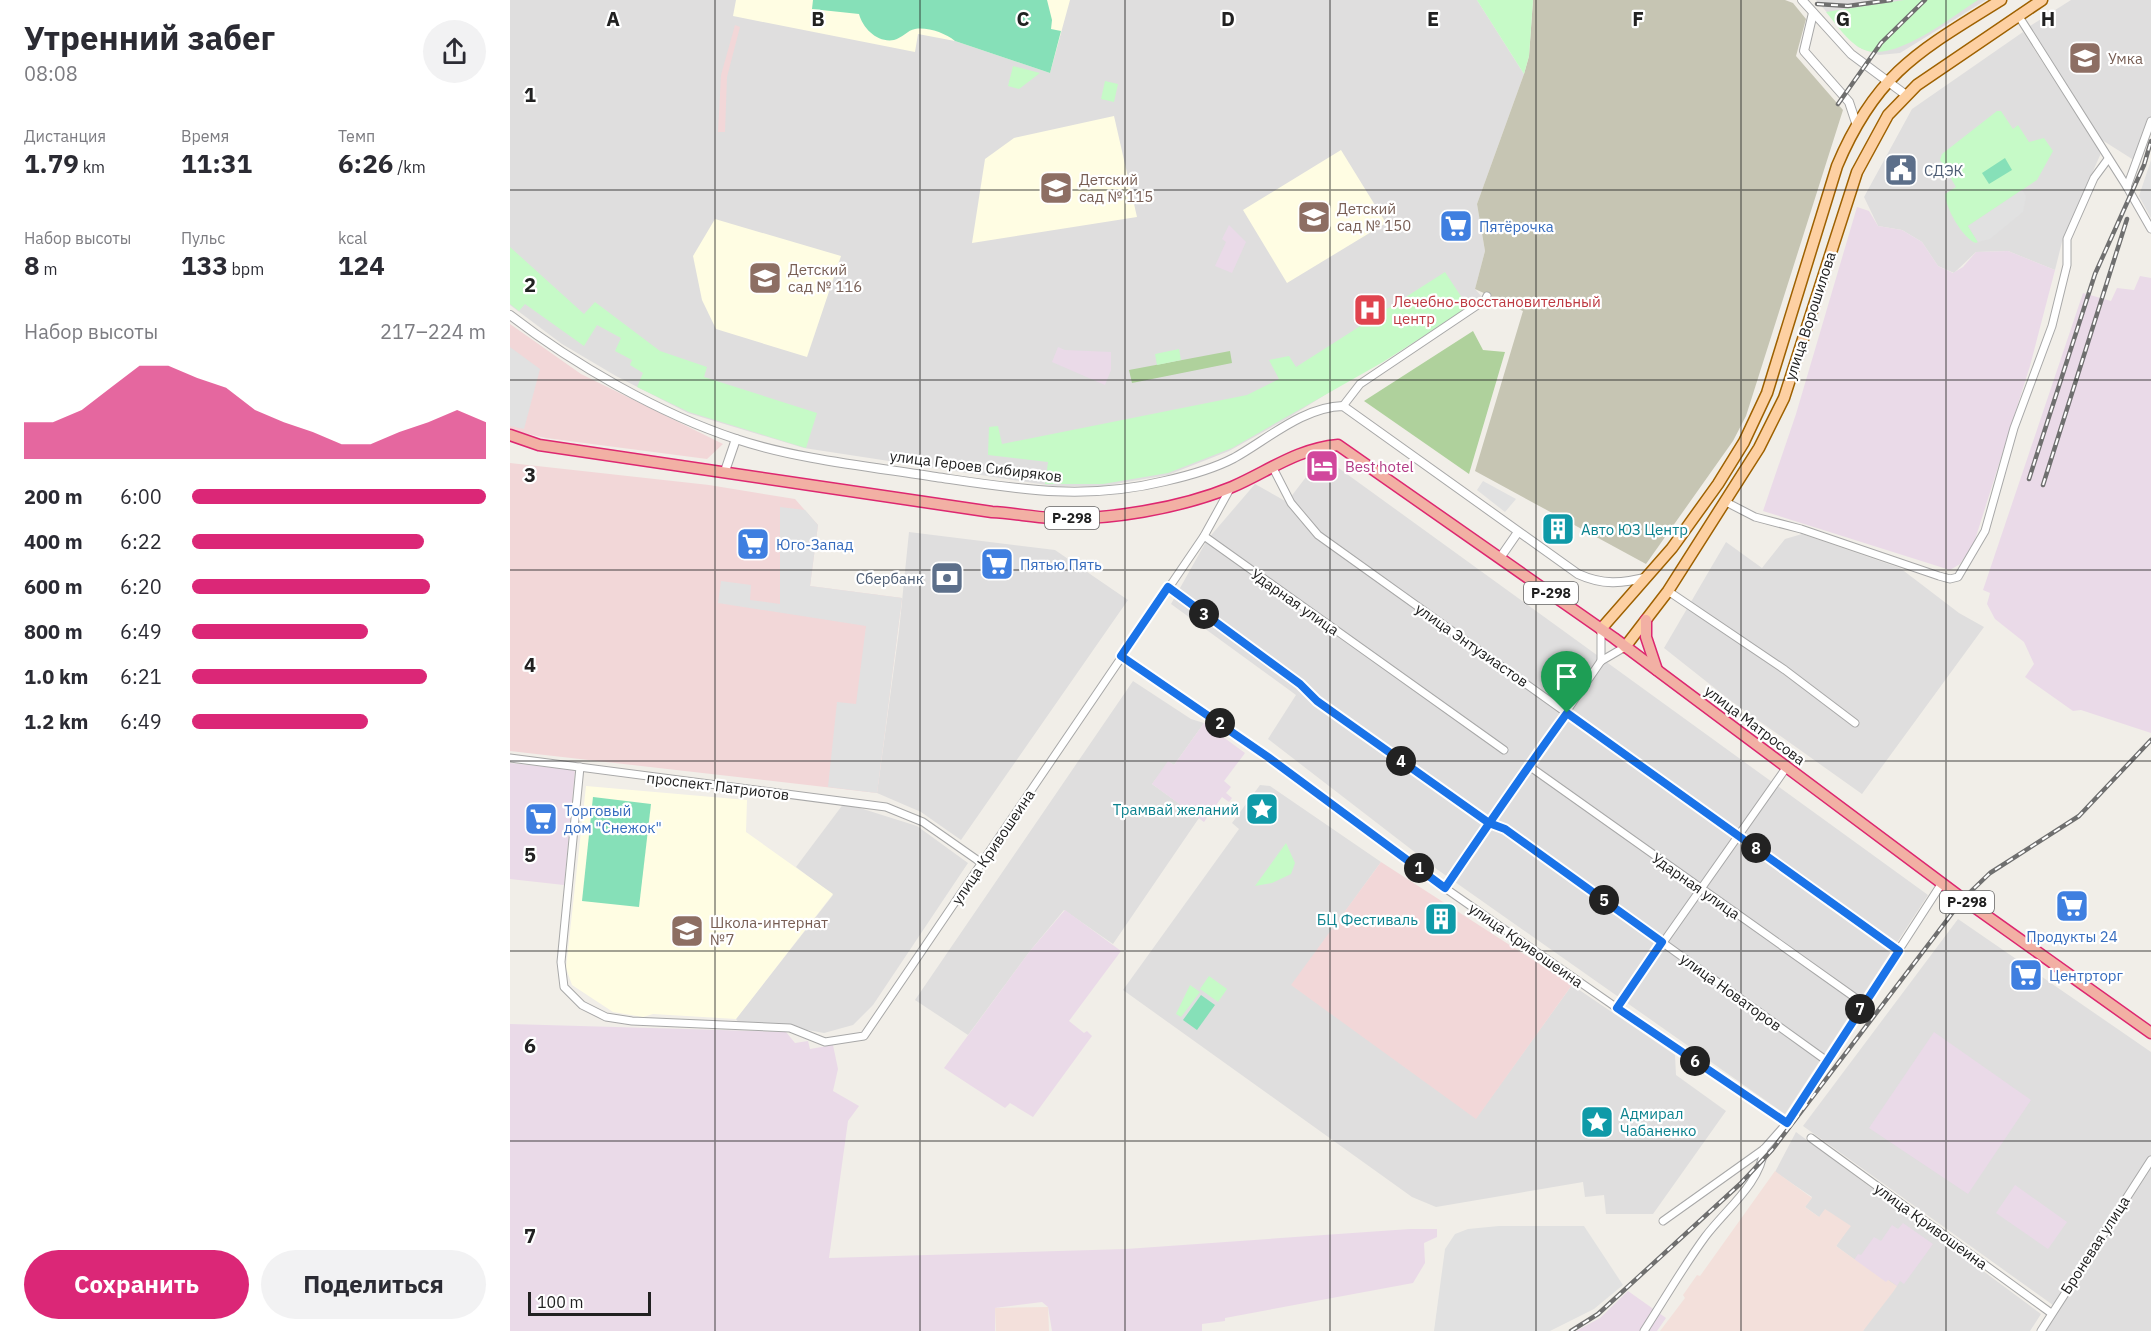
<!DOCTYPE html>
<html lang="ru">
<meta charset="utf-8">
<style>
body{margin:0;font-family:"IBM Plex Sans",sans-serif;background:#f2f2f3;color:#2b2b33;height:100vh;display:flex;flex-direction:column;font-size:22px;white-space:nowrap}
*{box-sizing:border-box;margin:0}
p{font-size:20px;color:#7c7c81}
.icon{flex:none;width:33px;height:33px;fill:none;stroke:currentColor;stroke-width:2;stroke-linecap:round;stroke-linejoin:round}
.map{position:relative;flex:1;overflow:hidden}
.side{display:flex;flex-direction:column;background:#fff;width:510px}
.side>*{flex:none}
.scale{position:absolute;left:18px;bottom:15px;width:123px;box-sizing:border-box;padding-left:6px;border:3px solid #212121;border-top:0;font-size:16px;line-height:21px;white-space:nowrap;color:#212121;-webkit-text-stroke:4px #fff;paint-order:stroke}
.pin{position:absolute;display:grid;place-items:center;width:51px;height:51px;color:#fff;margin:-62px -26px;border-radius:50% 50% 50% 0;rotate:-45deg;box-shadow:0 0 6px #0007}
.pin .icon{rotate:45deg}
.km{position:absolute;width:30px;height:30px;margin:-15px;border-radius:50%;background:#222;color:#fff;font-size:16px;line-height:30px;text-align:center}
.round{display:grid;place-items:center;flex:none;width:63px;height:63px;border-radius:32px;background:#f2f2f3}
.overview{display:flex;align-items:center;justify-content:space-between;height:102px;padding:0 24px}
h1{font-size:33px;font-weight:700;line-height:45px}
.figures{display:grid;grid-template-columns:repeat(3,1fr);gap:9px;height:102px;padding:6px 24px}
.figures div{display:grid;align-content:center}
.figures b{font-size:26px;font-weight:700}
.figures small{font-size:16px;font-weight:400}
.figures p{font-size:16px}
.chart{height:168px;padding:12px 24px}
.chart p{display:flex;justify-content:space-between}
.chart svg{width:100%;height:108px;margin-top:6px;fill:#db2777;opacity:.7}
.action{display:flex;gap:12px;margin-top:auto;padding:12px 24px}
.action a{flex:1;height:69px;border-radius:36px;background:#db2777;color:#fff;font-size:24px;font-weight:700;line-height:69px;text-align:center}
.action a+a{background:#f2f2f3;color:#2b2b33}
ul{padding:0 24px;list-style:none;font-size:20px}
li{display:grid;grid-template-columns:96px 72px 1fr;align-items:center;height:45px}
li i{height:15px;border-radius:8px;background:#db2777}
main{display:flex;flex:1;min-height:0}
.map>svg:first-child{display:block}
</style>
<main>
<section class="side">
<div class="overview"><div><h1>Утренний забег</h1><p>08:08</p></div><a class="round"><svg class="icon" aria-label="share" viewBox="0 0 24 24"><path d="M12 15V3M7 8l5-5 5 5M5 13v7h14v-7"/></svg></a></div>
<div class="figures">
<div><p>Дистанция</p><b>1.79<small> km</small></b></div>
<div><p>Время</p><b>11:31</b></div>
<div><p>Темп</p><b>6:26<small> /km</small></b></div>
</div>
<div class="figures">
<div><p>Набор высоты</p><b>8<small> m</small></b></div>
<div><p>Пульс</p><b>133<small> bpm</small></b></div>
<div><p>kcal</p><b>124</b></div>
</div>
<div class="chart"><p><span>Набор высоты</span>217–224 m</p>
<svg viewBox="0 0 160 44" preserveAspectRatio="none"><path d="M0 44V29L10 29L20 24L30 15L40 6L50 6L60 11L70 15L80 24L90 29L100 33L110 38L120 38L130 33L140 29L150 24L160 29V44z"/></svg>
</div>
<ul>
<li><b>200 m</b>6:00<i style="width:100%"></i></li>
<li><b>400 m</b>6:22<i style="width:79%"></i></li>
<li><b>600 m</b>6:20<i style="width:81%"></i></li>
<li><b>800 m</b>6:49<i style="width:60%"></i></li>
<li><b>1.0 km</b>6:21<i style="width:80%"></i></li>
<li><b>1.2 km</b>6:49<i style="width:60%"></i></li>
</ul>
<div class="action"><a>Сохранить</a><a>Поделиться</a></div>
</section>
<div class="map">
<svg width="1641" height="1331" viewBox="0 0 1641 1331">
<rect width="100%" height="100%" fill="#f1eee8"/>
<g fill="#dfdede">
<path d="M0,0H967L1014,74L967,204L975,251L965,289L972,297L778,418L719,451L658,475L593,486H543L294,448L178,413L106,376L52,344L0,305Z"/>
<path d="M1306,0H1476L1390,53L1369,55L1348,47Z"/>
<path d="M1561,0H1641V132L1630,164L1592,140L1520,26Z"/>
<path d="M1513,32L1591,153L1552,242L1545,270L1498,251L1466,252L1444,273L1428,266L1412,242L1392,230L1368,226L1354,197L1402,109Z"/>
<path d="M812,456L1418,895L1275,1114L928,870L758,739L786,695L661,604L697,540L745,484L777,502Z"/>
<path d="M399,532L545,550L618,600L451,840L411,812L367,793L389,631Z"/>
<path d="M1292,534L1390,568L1449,613L1474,627L1352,794L1221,701L1154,648L1216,542L1252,568L1275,539Z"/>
<path d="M623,681L681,719L694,723L664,765L659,762L642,784L689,818L603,944L554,910L520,951L458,1035L405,1000Z"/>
<path d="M750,785L760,786L871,862L782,985L966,1118L1062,985L1165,1055L1166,1075L1216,1111L1143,1214H1096L1094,1195L1075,1197L1073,1182L926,1207L902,1197L613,990L729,829L722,823Z"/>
<path d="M334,803L407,826L458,863L363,1005L343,1025L314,1033L270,1025L229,1023L226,1019L323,895L286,867Z"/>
<path d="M1448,919L1641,1052V1331H1534L1547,1308L1293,1126Z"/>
<path d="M1286,1132L1531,1314L1520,1331H1353L1376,1283L1326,1246L1340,1226L1309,1217L1295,1207L1302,1197L1265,1172Z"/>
</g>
<g fill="#f2d7d8">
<path d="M225,25L230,27L217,77L215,132H208L211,75Z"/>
<path d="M0,324L71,374L213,444L197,459L36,438L0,430Z"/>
<path d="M0,463L199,485L285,499L308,525L300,586L392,598L367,793L0,751Z"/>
<path d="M871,862L1062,985L966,1119L781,985Z"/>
</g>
<g fill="#eadae8">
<path d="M1347,207L1359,211L1368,226L1392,230L1412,242L1428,266L1443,273L1453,267L1466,252L1498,251L1545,270L1520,366L1464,543L1450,564L1440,570L1253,511L1286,414Z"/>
<path d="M719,225L736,242L722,273L705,266L716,242L712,239Z"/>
<path d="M1630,276L1641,278V733L1571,710L1563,711L1515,677L1524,664L1514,642L1485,619L1477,604L1480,593L1473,590L1573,293L1601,301L1607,288L1624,290Z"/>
<path d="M548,347L555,350L601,352V370L595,385L542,362Z"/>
<path d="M694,723L735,753L714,781L721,787L716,793L722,798L719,802L712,797L694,822L642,784L658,761L664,765Z"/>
<path d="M0,763L65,770L54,885L0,879Z"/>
<path d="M555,910L611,951L559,1021L574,1033L577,1031L582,1036L523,1117L500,1103L495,1108L434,1068L520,951Z"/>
<path d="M0,1024L276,1032L285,1043L298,1041L300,1049L323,1045L328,1069L323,1091L349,1106L338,1121L319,1258L616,1249L900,1229H927V1237L914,1243L915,1263L903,1283L715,1318V1321L692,1324V1331H542L538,1307L532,1302L485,1308V1331H0Z"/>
<path d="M1424,1032L1521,1100L1458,1194L1359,1128Z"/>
<path d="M1505,1185L1557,1222L1538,1249L1486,1213Z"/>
<path d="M1393,1223L1423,1244L1394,1284L1390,1281L1387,1286L1379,1280L1376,1283L1344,1260L1348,1254L1351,1255L1364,1237L1371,1241L1382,1225L1388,1229Z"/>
<path d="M1118,1291L1156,1318L1147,1331H1066L1090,1318Z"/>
</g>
<g fill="#fffde3">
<path d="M226,0H560L540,73L445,41L408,34L405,52L223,16Z"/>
<path d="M604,116L627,217L462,243L475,159L504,138Z"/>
<path d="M831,150L876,223L777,283L733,210Z"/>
<path d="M205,219L331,256L297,357L206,329L192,300L183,256Z"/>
<path d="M76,786L237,800L236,832L323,894L226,1019L143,1014L133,1017L103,1012L62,985L56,968Z"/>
</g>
<g fill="#f3e0db">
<path d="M1265,1171L1302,1198L1295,1207L1309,1217L1315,1209L1341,1226L1326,1246L1376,1282L1378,1280L1387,1286L1383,1292L1353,1331H1150L1175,1298L1173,1295L1187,1275L1190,1276Z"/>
<path d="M538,1307L539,1331H486L485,1308Z"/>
</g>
<path fill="#c6c5b3" d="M1023,0H1275L1283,3L1296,19L1286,56L1333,110L1236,416L1223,441L1136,564L965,471L1013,311L965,289L975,251L967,204L1014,74L1019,56Z"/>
<g fill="#afd19c">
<path d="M963,331L973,350L995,352L959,474L854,401Z"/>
<path d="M720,351L722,363L622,383L619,370Z"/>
</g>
<g fill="#c6fac7">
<path d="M967,0H1023L1019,56L1014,74Z"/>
<path d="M1394,0H1468C1441,17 1384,64 1352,49C1337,41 1327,25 1316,12Z"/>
<path d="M503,66L530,73L509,89L498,86Z"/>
<path d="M595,81L608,84L604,102L591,99Z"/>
<path d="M1487,111H1491L1503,129L1508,125L1519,142L1534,138L1543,151L1527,180L1458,226L1468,242L1466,243C1453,239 1435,207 1435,194L1446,187L1430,160L1432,154Z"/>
<path d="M0,247L74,314L85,302L150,351L197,367L194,377L307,413L296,448L179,412L127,387L133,373L120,365L122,360L105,351L111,338L87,325L74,346L15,304L9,311L0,304Z"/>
<path d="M935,272L956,304L953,311L873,362L722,448L658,473L593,484H535L538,462L478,455L479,427L488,426L492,444L737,395L769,379L759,360L779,356L786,367Z"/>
<path d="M669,349L671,360L647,365L645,354Z"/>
<path d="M776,843L785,863L781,874L762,883L745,886Z"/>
<path d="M699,976L717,989L708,1002L690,989Z"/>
<path d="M680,985L690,992L671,1017L666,1014Z"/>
</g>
<g fill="#86e0b8">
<path d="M303,0H537L542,20L541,29L551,31L540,73L445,41C435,33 418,27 405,29C398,30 392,38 384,40C368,43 353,29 349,14L302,9Z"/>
<path d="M1495,158L1502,170L1479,184L1472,173Z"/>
<path d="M83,797L141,804L129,907L72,901Z"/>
<path d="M691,995L705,1005L687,1030L673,1020Z"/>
</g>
<g fill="#e1e1e1">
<path d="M1641,160V218L1629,196Z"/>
<path d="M1512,190L1516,196L1513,212L1480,239L1468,242L1458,226Z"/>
<path d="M0,347L30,369L14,429L0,426Z"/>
<path d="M973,481L1006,499L995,512L967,490Z"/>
<path d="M270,507L295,510L308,525L300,586L392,598L367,793L318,787L327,702L346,704L356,626L208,603L211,581L241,585L240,600L270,604Z"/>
<path d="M989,1226H1074L1113,1285L1084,1309L1040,1331H924L935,1249L945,1234L958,1229Z"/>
</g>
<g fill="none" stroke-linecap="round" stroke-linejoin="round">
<g stroke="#a8a8a8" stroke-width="9">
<g id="minor">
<path d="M1508,15L1617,187"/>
<path d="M1641,121L1617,187L1641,229"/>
<path d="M833,406L850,384L975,300L977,296"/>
<path d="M762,466L781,503L808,535L1389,951"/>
<path d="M1216,502L1245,517L1291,529L1429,576L1440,579L1448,577L1475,531L1504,428L1542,326L1557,265V239L1584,178L1598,159"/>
<path d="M694,536L994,750"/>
<path d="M658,587L790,684L807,701L979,823L995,829L1317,1061"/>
<path d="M1158,591L1275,670L1345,723"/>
<path d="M611,656L711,724L935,888L1107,1008L1277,1123"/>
<path d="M1091,661V629"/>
<path d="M0,758L376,807L413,822L473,864"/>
<path d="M1019,766L1354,1004"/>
<path d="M70,767L51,962L54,987L72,1005L96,1017L122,1021L280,1028L315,1042L354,1036L694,536L721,487"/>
<path d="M935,888L1091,661L1115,647"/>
<path d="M1107,1008L1276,768"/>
<path d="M1301,1138L1541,1313"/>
<path d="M1153,1221L1254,1149L1277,1123L1432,883"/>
<path d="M1134,1331C1154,1300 1173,1267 1195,1237C1215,1210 1251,1183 1254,1149"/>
<path d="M1531,1331L1641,1160"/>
</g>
</g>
<g stroke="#a8a8a8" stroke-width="10">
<g id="tertiary">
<path d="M1292,0L1341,54L1396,95"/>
<path d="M1303,13L1294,51L1339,102L1346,123"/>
<path d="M0,315C63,364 150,414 226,439C285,459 363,467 426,477C507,489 574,501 655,481C677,476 705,468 724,458C758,439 793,407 833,406L1068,574C1092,585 1112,584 1137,577"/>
<path d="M215,471L226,439"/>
<path d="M990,558L1008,532"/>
</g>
</g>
<g stroke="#9e6100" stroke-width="13">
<g id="primary">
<path d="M1091,629L1162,548L1208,484L1234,442L1257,393L1327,166C1366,73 1409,51 1491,0"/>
<path d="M1115,647L1158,591L1249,448L1274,398L1347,172L1378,115L1407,85L1532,0"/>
</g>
</g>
<g stroke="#dd2770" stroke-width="13">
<g id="trunk">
<path d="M0,435L29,445L482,512C502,513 522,517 541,518C597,521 671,508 722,487C759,471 786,449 828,445L1104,638L1453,899L1641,1033"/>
<path d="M1136,620V637L1147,670"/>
</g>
</g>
<use href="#minor" stroke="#fff" stroke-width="7"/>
<use href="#tertiary" stroke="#fff" stroke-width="8"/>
<use href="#primary" stroke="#fdd0a2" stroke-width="10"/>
<use href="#trunk" stroke="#f2b0a4" stroke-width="10"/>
<g stroke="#6f6f6f" stroke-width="4.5">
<g id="rail">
<path d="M1307,4L1338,6L1381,0"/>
<path d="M1328,104L1371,43L1415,0"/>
<path d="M1519,479L1585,274L1634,165L1641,141"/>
<path d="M1533,485L1617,219"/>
<path d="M1061,1331L1088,1314L1230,1184L1262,1150L1453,899L1480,873L1569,816L1641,740"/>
</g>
</g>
<use href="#rail" stroke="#fff" stroke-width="2" stroke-dasharray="7" stroke-linecap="butt"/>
</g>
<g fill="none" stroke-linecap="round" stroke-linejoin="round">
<g stroke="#fff" stroke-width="12">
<path id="route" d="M1057,713C1015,771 975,829 935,888L758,757L611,656L658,587L790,684L807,701L979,823L995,829L1152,942L1107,1008L1277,1123L1389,951L1057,713"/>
</g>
<use href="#route" stroke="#1a73e8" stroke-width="8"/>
</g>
<path fill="none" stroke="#212121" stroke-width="1.5" stroke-opacity="0.55" d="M205,0V1331M410,0V1331M615,0V1331M820,0V1331M1026,0V1331M1231,0V1331M1436,0V1331M0,190H1641M0,380H1641M0,570H1641M0,761H1641M0,951H1641M0,1141H1641"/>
<defs>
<g id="school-square" transform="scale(1.725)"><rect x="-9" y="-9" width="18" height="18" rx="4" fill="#8d6e63" stroke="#fff"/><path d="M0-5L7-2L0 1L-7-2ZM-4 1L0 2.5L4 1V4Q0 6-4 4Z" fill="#fff"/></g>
<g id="civic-square" transform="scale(1.725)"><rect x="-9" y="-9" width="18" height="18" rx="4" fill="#5c6f8a" stroke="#fff"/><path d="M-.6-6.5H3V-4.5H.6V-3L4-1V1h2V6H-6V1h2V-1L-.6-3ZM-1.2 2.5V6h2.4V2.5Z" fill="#fff"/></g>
<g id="supermarket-square" transform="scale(1.725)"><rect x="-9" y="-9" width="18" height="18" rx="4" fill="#3f7fe0" stroke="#fff"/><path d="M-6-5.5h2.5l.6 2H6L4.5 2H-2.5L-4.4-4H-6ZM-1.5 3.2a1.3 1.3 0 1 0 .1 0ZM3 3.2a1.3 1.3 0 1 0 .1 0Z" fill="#fff"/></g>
<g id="hospital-square" transform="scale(1.725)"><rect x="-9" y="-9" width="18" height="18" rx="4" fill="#e0444e" stroke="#fff"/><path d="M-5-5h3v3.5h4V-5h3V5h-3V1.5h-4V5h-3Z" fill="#fff"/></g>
<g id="hotel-square" transform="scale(1.725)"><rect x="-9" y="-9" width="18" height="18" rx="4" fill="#d1479c" stroke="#fff"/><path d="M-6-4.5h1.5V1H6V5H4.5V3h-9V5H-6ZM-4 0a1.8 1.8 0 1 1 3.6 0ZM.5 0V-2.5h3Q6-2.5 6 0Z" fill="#fff"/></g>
<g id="building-square" transform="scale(1.725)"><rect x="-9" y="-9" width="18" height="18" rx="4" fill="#0f9aa8" stroke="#fff"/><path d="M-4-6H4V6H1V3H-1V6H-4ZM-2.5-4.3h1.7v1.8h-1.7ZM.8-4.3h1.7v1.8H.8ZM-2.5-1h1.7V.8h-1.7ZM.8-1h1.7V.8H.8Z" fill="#fff"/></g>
<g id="bank-square" transform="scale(1.725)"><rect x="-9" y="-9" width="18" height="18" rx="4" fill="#5c6f8a" stroke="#fff"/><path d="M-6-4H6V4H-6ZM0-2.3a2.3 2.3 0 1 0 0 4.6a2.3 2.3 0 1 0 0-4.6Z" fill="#fff"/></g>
<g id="sight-square" transform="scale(1.725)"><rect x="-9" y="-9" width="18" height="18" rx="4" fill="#0f9aa8" stroke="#fff"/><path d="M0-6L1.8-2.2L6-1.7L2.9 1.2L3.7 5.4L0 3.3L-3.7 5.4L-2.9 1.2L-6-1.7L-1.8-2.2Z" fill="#fff"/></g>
</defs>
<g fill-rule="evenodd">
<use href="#school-square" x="1575" y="58"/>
<use href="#civic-square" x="1391" y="170"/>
<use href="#school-square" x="546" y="188"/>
<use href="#school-square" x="804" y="217"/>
<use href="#supermarket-square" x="946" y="226"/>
<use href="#school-square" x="255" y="278"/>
<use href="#hospital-square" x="860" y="310"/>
<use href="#hotel-square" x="812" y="466"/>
<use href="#building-square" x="1048" y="529"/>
<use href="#supermarket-square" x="243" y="544"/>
<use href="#supermarket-square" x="487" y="564"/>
<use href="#bank-square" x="437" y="578"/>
<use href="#sight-square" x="752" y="809"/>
<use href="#supermarket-square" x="31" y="819"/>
<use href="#supermarket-square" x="1562" y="906"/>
<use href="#building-square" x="931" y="919"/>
<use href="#school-square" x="177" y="931"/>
<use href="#supermarket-square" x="1516" y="975"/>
<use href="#sight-square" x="1087" y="1122"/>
</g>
<g text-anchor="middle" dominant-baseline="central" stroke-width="4.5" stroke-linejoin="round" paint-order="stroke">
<g fill="#fff" stroke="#646464" stroke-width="1.5">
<rect x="535" y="507" width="54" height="22" rx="4.5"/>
<rect x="1014" y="582" width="54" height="22" rx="4.5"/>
<rect x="1430" y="891" width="54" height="22" rx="4.5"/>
</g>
<g font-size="14" font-weight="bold" fill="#212121">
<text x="562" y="518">Р-298</text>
<text x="1041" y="593">Р-298</text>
<text x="1457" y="902">Р-298</text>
</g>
<g font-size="15" fill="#785e54" stroke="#fff" text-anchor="start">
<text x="1598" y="58">Умка</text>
<text x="569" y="179">Детский<tspan x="569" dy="17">сад № 115</tspan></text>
<text x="827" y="208">Детский<tspan x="827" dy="17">сад № 150</tspan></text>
<text x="278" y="269">Детский<tspan x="278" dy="17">сад № 116</tspan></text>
<text x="200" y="922">Школа-интернат<tspan x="200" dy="17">№7</tspan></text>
</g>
<g font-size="15" fill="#4e5e75" stroke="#fff" text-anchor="start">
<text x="1414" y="170">СДЭК</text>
<text x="414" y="578" text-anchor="end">Сбербанк</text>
</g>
<g font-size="15" fill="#366cbe" stroke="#fff" text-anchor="start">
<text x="969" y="226">Пятёрочка</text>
<text x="266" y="544">Юго-Запад</text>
<text x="510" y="564">Пятью Пять</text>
<text x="54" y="810">Торговый<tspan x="54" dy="17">дом "Снежок"</tspan></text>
<text x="1562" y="936" text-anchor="middle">Продукты 24</text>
<text x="1539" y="975">Центрторг</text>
</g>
<g font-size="15" fill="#be3a42" stroke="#fff" text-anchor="start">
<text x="883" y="301">Лечебно-восстановительный<tspan x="883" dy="17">центр</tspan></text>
</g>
<g font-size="15" fill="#212121" stroke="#fff">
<text transform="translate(1300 316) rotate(-72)">улица Ворошилова</text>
<text transform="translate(466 466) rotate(7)">улица Героев Сибиряков</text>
<text transform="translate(785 602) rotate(35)">Ударная улица</text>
<text transform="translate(962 645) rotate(35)">улица Энтузиастов</text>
<text transform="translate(1245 725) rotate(37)">улица Матросова</text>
<text transform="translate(208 786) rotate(7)">проспект Патриотов</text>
<text transform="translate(483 847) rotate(-56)">улица Кривошеина</text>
<text transform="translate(1186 886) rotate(35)">Ударная улица</text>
<text transform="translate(1016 945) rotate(35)">улица Кривошеина</text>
<text transform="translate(1221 992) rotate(36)">улица Новаторов</text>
<text transform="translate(1421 1226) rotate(36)">улица Кривошеина</text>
<text transform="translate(1585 1245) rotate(-57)">Броневая улица</text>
</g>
<g font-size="15" fill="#b23c85" stroke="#fff" text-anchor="start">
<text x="835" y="466">Best hotel</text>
</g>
<g font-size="15" fill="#0d838f" stroke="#fff" text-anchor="start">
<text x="1071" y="529">Авто ЮЗ Центр</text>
<text x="729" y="809" text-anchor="end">Трамвай желаний</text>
<text x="908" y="919" text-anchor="end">БЦ Фестиваль</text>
<text x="1110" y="1113">Адмирал<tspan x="1110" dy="17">Чабаненко</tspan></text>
</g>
</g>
<g font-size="20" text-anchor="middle" font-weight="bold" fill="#212121" stroke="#fff" stroke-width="4.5" stroke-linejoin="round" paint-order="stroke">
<text x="103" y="26">A</text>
<text x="308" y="26">B</text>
<text x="513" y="26">C</text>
<text x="718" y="26">D</text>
<text x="923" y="26">E</text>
<text x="1128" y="26">F</text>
<text x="1333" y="26">G</text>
<text x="1538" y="26">H</text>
<text x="20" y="102">1</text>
<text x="20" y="292">2</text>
<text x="20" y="482">3</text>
<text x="20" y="672">4</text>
<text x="20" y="862">5</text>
<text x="20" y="1053">6</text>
<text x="20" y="1243">7</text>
</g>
</svg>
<div class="scale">100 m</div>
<div class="pin" style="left:1057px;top:713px;background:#1e9e55"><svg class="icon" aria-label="arrive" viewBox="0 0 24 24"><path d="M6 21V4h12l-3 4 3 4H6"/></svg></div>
<b class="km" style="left:909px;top:868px">1</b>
<b class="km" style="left:710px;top:723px">2</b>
<b class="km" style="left:694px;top:614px">3</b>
<b class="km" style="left:891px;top:761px">4</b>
<b class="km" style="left:1094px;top:900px">5</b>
<b class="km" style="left:1185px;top:1061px">6</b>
<b class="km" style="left:1350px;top:1009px">7</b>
<b class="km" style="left:1246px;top:848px">8</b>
</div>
</main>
